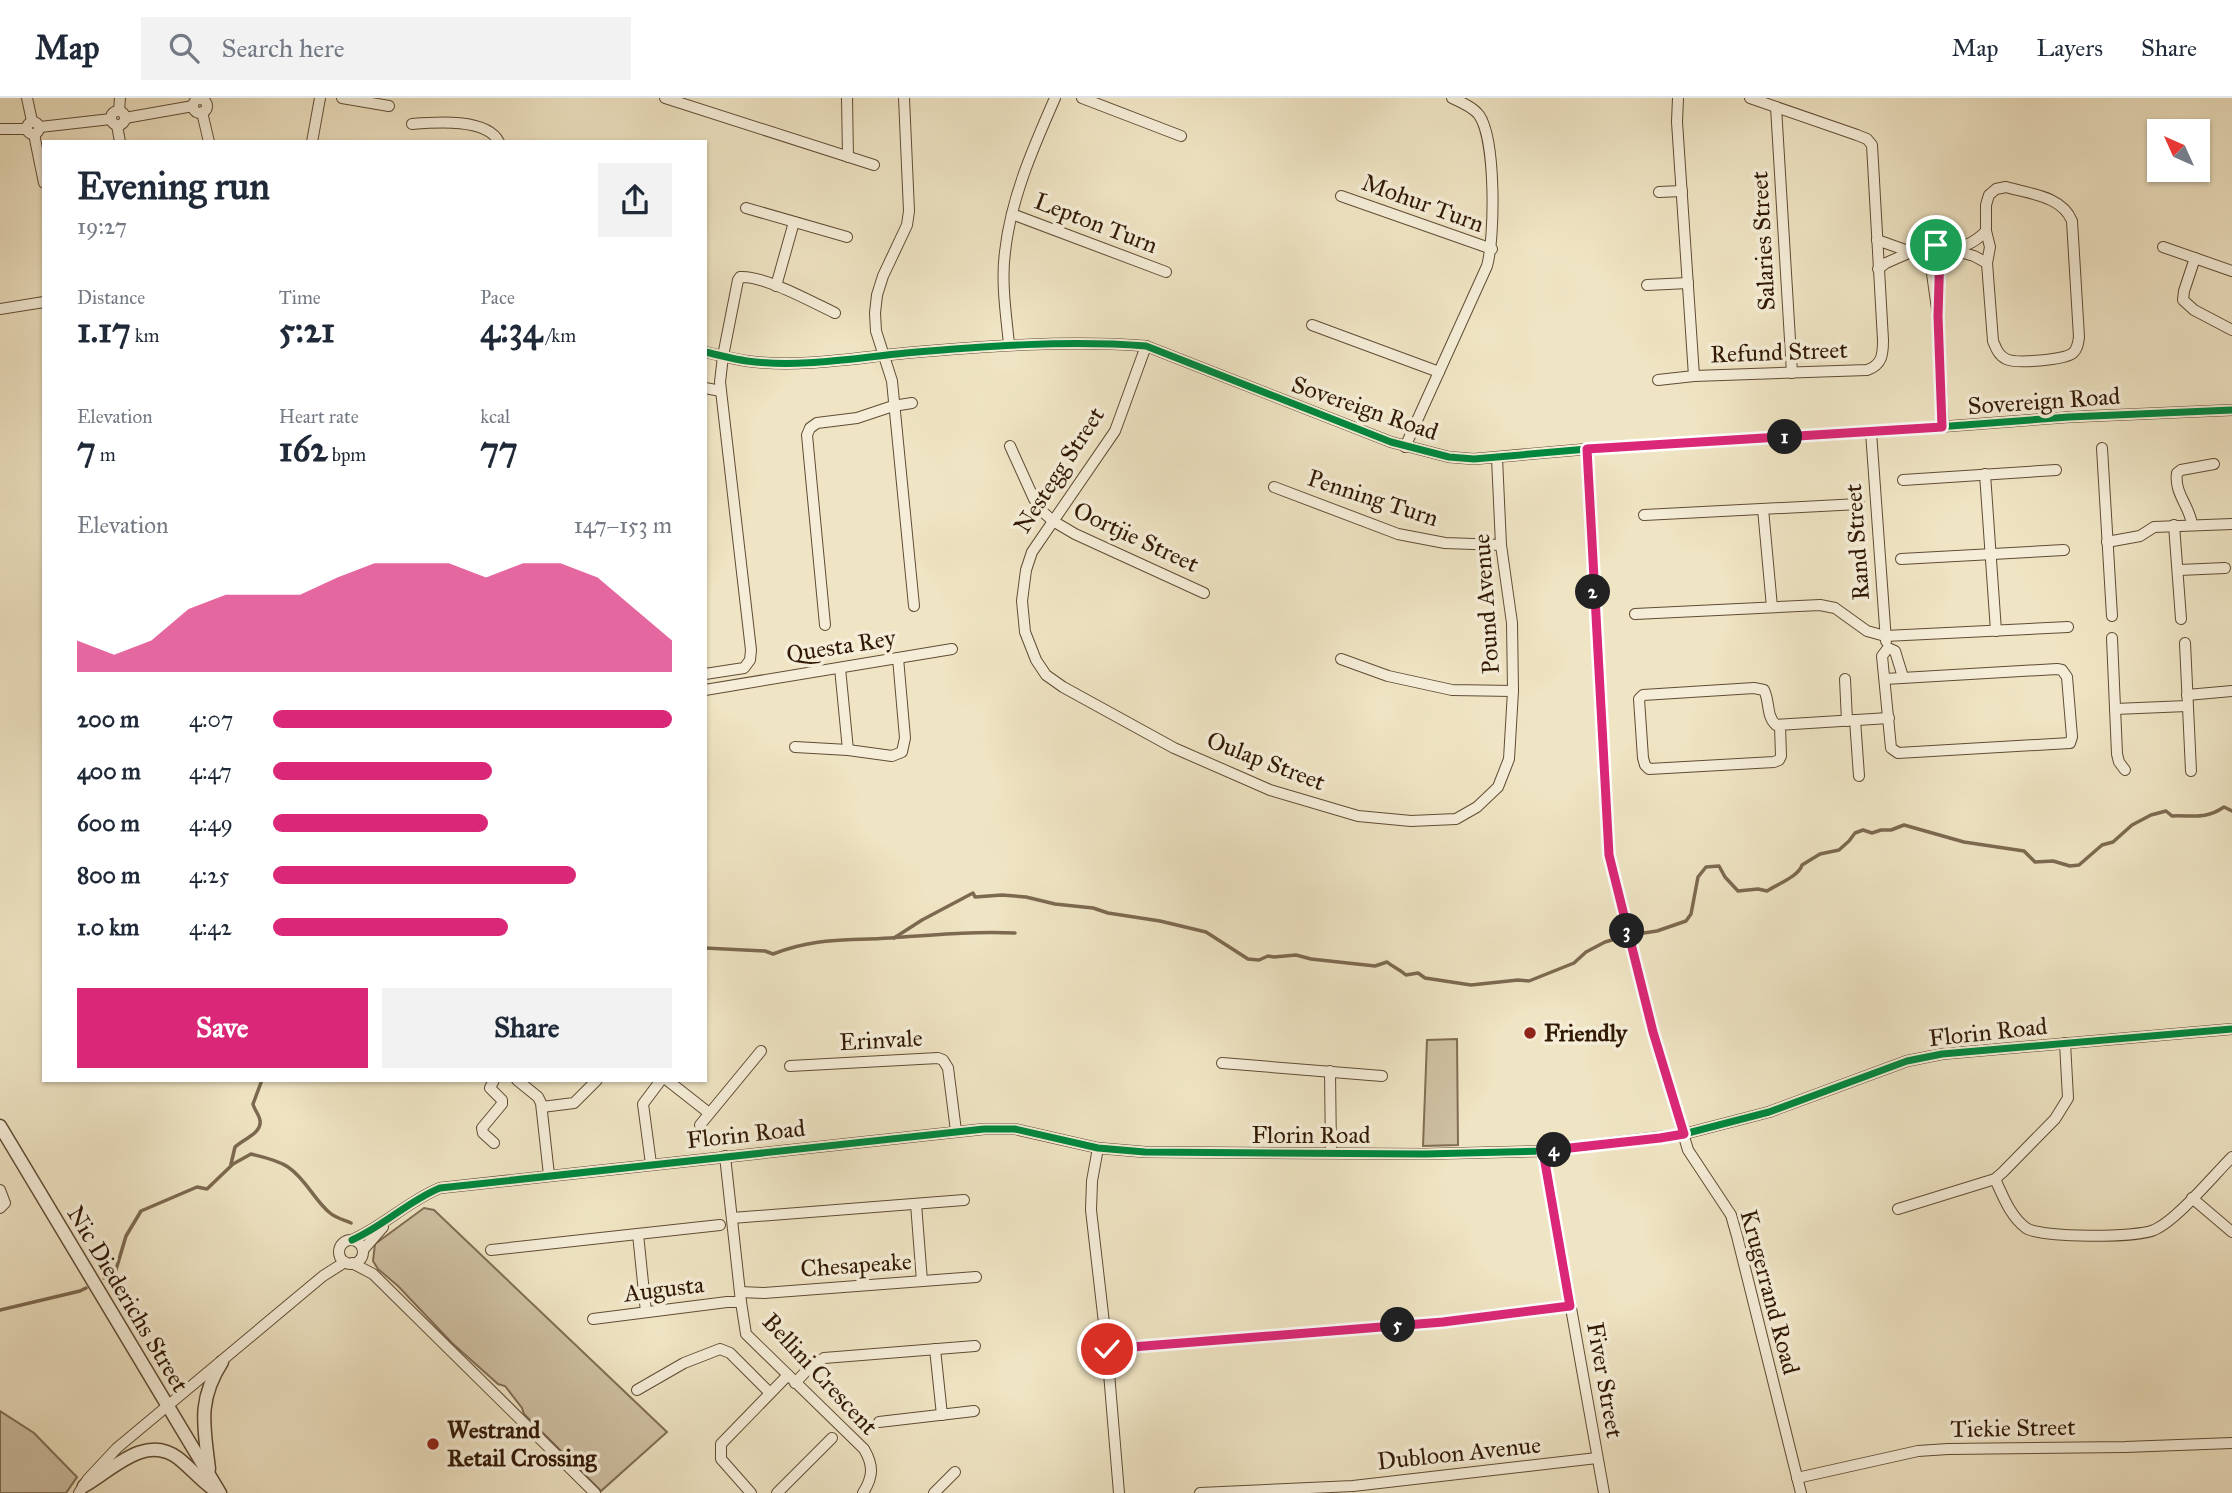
<!DOCTYPE html>
<meta charset="utf-8">
<style>
body{margin:0;font-family:"IM FELL Great Primer",serif;background:#f2f2f3;color:#1f2937;height:100vh;display:flex;flex-direction:column;font-size:26px;white-space:nowrap}
*{box-sizing:border-box;margin:0}
p{font-size:23px;color:#747a83}
.icon{flex:none;width:38px;height:38px;fill:none;stroke:currentColor;stroke-width:2;stroke-linecap:round;stroke-linejoin:round}
.map{position:relative;flex:1;overflow:hidden}
.details{position:absolute;left:42px;top:42px;width:665px;height:942px;display:flex;flex-direction:column;background:#fff;border-radius:0px;box-shadow:0 2px 5px #0004}
.details>*{flex:none}
.needle{width:46px;rotate:315deg}
.controls{position:absolute;left:2147px;top:21px;display:grid;gap:14px}
.controls a{display:grid;place-items:center;width:63px;height:63px;border-radius:0px;background:#fff;box-shadow:0 2px 5px #0004;font-size:35px}
.pin{position:absolute;display:grid;place-items:center;width:60px;height:60px;color:#fff;margin:-30px;border:4px solid #fff;border-radius:50%;box-shadow:0 2px 7px #0007}
.km{position:absolute;width:35px;height:35px;margin:-18px;border-radius:50%;background:#222;color:#fff;font-size:19px;line-height:35px;text-align:center}
.round{display:grid;place-items:center;flex:none;width:74px;height:74px;border-radius:0px;background:#f2f2f3}
.summary{display:flex;align-items:center;justify-content:space-between;height:119px;padding:0 35px}
h1{font-size:38px;font-weight:700;line-height:52px}
.stats{display:grid;grid-template-columns:repeat(3,1fr);gap:10px;height:119px;padding:7px 35px}
.stats div{display:grid;align-content:center}
.stats b{font-size:35px;font-weight:700}
.stats small{font-size:19px;font-weight:400}
.stats p{font-size:19px}
.chart{height:196px;padding:14px 35px}
.chart p{display:flex;justify-content:space-between}
.chart svg{width:100%;height:126px;margin-top:7px;fill:#db2777;opacity:.7}
.button{display:flex;gap:14px;margin-top:auto;padding:14px 35px}
.button a{flex:1;height:80px;border-radius:0px;background:#db2777;color:#fff;font-size:28px;font-weight:700;line-height:80px;text-align:center}
.button a+a{background:#f2f2f3;color:#1f2937}
ul{padding:0 35px;list-style:none;font-size:23px}
li{display:grid;grid-template-columns:112px 84px 1fr;align-items:center;height:52px}
li i{height:18px;border-radius:9px;background:#db2777}
header{display:flex;align-items:center;gap:42px;box-sizing:border-box;height:98px;padding:0 35px;background:#fff;border-bottom:2px solid #e0e1e3}
header strong{font-size:33px}
nav{display:flex;gap:38px;margin-inline-start:auto;font-size:24px}
.search{width:490px;height:63px;background:#f2f2f3;display:flex;align-items:center;gap:18px;box-sizing:border-box;padding:0 24px;border-radius:0px;color:#747a83;font-size:26px}
.map>svg:first-child{display:block}
</style>
<header>
<strong>Map</strong>
<div class="search"><svg class="icon" aria-label="search" viewBox="0 0 24 24"><circle cx="10" cy="10" r="6"/><path d="M15 15l6 6"/></svg>Search here</div>
<nav><a>Map</a><a>Layers</a><a>Share</a></nav>
</header>
<div class="map">
<svg width="2232" height="1395" viewBox="0 0 2232 1395">
<rect width="100%" height="100%" fill="#efe4c3"/>
<filter id="stains"><feTurbulence type="fractalNoise" baseFrequency=".00286" numOctaves="4"/><feColorMatrix values="0 0 0 0 .2 0 0 0 0 .09 0 0 0 0 .02 0 0 0 .5 -.17"/></filter>
<radialGradient id="worn" r=".72"><stop offset=".6" stop-color="#630" stop-opacity="0"/><stop offset="1" stop-color="#630" stop-opacity=".3"/></radialGradient>
<g fill="#cfc1a3" stroke="#806d54" stroke-width="2">
<path d="M1457,941L1458,1047L1423,1048L1427,942Z"/>
<path d="M424,1110L434,1112L667,1334L601,1393L524,1316L522,1310L505,1288L498,1286L452,1245L398,1188L378,1171L373,1163L375,1146Z"/>
<path d="M0,1313L34,1335L77,1379L66,1395H0Z"/>
</g>
<g fill="none" stroke-linecap="round" stroke-linejoin="round">
<g stroke="#7c6950" stroke-width="3.5">
<path d="M1637,836L1657,833L1686,823L1691,816L1698,779L1706,769L1719,768L1725,779L1738,793L1758,791L1767,793C1778,786 1799,778 1802,767L1820,756L1839,752L1849,743L1855,735L1863,732L1872,735L1881,732H1891L1904,727L1964,744L2024,753L2035,764L2053,763L2070,768L2079,767L2102,747L2113,744L2132,727L2151,717L2166,713L2172,718C2193,717 2205,722 2224,709L2232,713"/>
<path d="M894,840L922,822L973,795L975,799L1002,797L1026,799L1055,806L1093,810L1108,815L1160,823L1206,834L1248,861L1259,862L1268,858L1274,859L1296,857L1311,861L1375,868L1387,864C1393,869 1399,871 1406,877L1418,875L1425,880L1471,887L1518,882L1529,883L1574,865L1586,854L1605,844L1619,840"/>
<path d="M705,850L765,853L773,856C816,839 846,843 890,840C932,837 973,833 1015,835"/>
<path d="M231,1066L235,1049C242,1042 262,1035 260,1023C260,1018 254,1011 253,1006L262,982"/>
<path d="M104,1180L115,1175L126,1138L141,1113L197,1089L207,1091L233,1066L251,1056C263,1059 278,1062 288,1069C306,1081 314,1102 330,1115C336,1120 344,1122 351,1125"/>
<path d="M0,1212L80,1193L86,1190"/>
</g>
<g stroke="#604c34" stroke-width="12">
<g id="minor">
<path d="M27,0L32,23"/>
<path d="M342,0L389,8"/>
<path d="M665,0L874,67"/>
<path d="M847,0L848,59"/>
<path d="M904,0L909,113L907,127L883,178L877,197L875,215L876,233L892,283L914,508"/>
<path d="M1082,0L1181,38"/>
<path d="M1678,0L1677,24L1694,278L1867,272C1882,267 1883,257 1883,242L1872,47L1867,41L1857,37L1750,0"/>
<circle cx="200" cy="8" r="7"/>
<path d="M1776,9L1792,275"/>
<path d="M119,13L120,0"/>
<circle cx="118" cy="20" r="7"/>
<path d="M202,14L209,44"/>
<path d="M125,20L193,8"/>
<circle cx="33" cy="30" r="6"/>
<path d="M412,26C436,24 487,20 499,44"/>
<path d="M117,27L120,44"/>
<path d="M40,29L111,21"/>
<path d="M0,31H26"/>
<path d="M34,36L44,85"/>
<path d="M312,44L320,0"/>
<path d="M2006,89C2030,96 2062,98 2072,123L2079,239C2078,245 2078,250 2073,255C2064,262 2016,266 2006,261C1998,257 1996,250 1993,243L1987,165L1990,149L1986,133V107L1989,97L1996,91Z"/>
<path d="M1659,94L1682,93"/>
<path d="M1341,98L1492,151"/>
<path d="M746,110L847,139"/>
<path d="M1012,116L1166,174"/>
<path d="M1877,142L1911,154H1929"/>
<path d="M2163,149L2232,173"/>
<path d="M1940,152C1958,152 1973,147 1986,133"/>
<path d="M1956,153L1974,158L1987,165"/>
<path d="M2195,160L2184,193L2183,202L2194,212L2232,232"/>
<path d="M1878,171L1886,165L1911,154"/>
<path d="M1647,187L1688,185"/>
<path d="M776,188L794,124"/>
<path d="M0,211L44,204"/>
<path d="M1938,218L1929,154L1930,150L1933,147L1937,148L1940,152L1938,218L1943,329"/>
<path d="M1312,227L1439,274"/>
<path d="M1009,246C1006,216 1001,184 1005,154C1011,100 1033,50 1055,0"/>
<path d="M1146,248L1115,333L1032,454L1026,472L1022,503L1025,534L1036,562L1046,577L1063,589L1174,650L1270,692L1358,718L1411,723L1456,721L1477,709L1498,689L1509,661L1513,593L1512,525L1501,447L1497,360"/>
<path d="M705,254C719,257 733,261 747,263C800,270 853,260 906,255C987,248 1066,242 1146,248L1391,344L1449,359L1474,361L1587,351L1871,334L2069,319L2232,312"/>
<path d="M1658,282L1694,278"/>
<path d="M705,290L721,293"/>
<path d="M1871,334L1886,543"/>
<path d="M1010,348L1034,401L1043,414L1053,423L1075,436L1204,495"/>
<path d="M1405,349L1487,168C1495,139 1496,41 1479,17C1473,9 1461,4 1452,0"/>
<path d="M2102,350L2112,518"/>
<path d="M1587,351L1609,757L1653,934L1688,1052L1731,1117L1737,1138L1801,1395"/>
<path d="M1985,376L1996,533"/>
<path d="M1903,382L2056,372"/>
<path d="M1274,389L1398,436L1445,445L1501,447"/>
<path d="M1763,411L1772,509"/>
<path d="M1644,417L1859,406"/>
<path d="M2192,426C2189,407 2174,395 2177,375L2181,372L2214,366"/>
<path d="M2174,427L2181,521"/>
<path d="M2107,444L2140,438L2154,429L2232,426"/>
<path d="M1901,461L2064,452"/>
<path d="M2179,472L2225,470"/>
<path d="M1635,516L1820,507L1835,510L1867,533L1885,538L2068,529"/>
<path d="M825,527L807,337L810,330L817,325L857,320L893,308L912,305"/>
<path d="M2112,540L2117,656L2119,664L2125,672"/>
<path d="M2185,545L2191,673"/>
<path d="M1888,550L1895,553L1903,579"/>
<path d="M1341,561L1388,578L1452,592L1513,593"/>
<path d="M840,570L848,652"/>
<path d="M705,576L744,570L750,562L751,552L720,284L723,258L738,182L740,179C763,177 812,204 835,215"/>
<path d="M1845,581L1847,623"/>
<path d="M1885,581L2057,571L2062,572L2067,579L2072,639L2070,645L1898,655L1891,650L1882,558L1888,550"/>
<path d="M705,592L952,551"/>
<path d="M2187,597L2232,593"/>
<path d="M2115,611L2187,608"/>
<path d="M1855,622L1859,678"/>
<path d="M1780,628L1781,658L1779,662L1774,664L1649,671L1645,667L1643,660L1639,601L1643,597L1754,590L1764,592C1770,604 1766,618 1776,627L1889,620"/>
<path d="M795,649L848,652L892,658L902,654L905,640L898,560"/>
<path d="M1222,965L1382,978"/>
<path d="M790,968L938,960L943,962L948,970L956,1033"/>
<path d="M1330,973L1331,1055"/>
<path d="M494,982L490,990L502,1002V1006L482,1030L483,1035L494,1045"/>
<path d="M517,982L538,999L541,1005L549,1077"/>
<path d="M667,982L709,1015"/>
<path d="M542,1009L574,1005L597,982"/>
<path d="M700,1027L761,953"/>
<path d="M1098,1050L1092,1083L1091,1112L1107,1251L1119,1395"/>
<path d="M1543,1053L1604,1395"/>
<path d="M725,1058L741,1204L746,1236L864,1351C874,1368 873,1379 863,1395"/>
<path d="M651,1066L643,1006L661,982"/>
<path d="M1995,1081C2003,1098 2010,1118 2026,1130C2041,1140 2137,1140 2154,1132C2176,1123 2214,1077 2232,1059"/>
<path d="M0,1092L5,1105L0,1110"/>
<path d="M2192,1100L2232,1134"/>
<path d="M916,1106L922,1183"/>
<path d="M1898,1111L1995,1081L2003,1074L2055,1021L2068,1000L2065,945"/>
<path d="M732,1120L964,1102"/>
<path d="M638,1136L646,1214"/>
<path d="M352,1142C384,1128 408,1103 440,1090L984,1031H1015L1098,1050L1145,1054L1425,1056L1543,1053L1684,1036L1769,1014L1907,963L1942,956L2232,931"/>
<circle cx="351" cy="1154" r="12"/>
<path d="M363,1152L383,1129"/>
<path d="M491,1152L720,1127"/>
<path d="M352,1165L373,1176L595,1395"/>
<path d="M740,1194L764,1195L976,1179"/>
<path d="M593,1221L727,1204H741"/>
<path d="M935,1251L942,1317"/>
<path d="M1107,1251L1443,1224L1570,1208"/>
<path d="M795,1285L810,1269L824,1260L975,1248"/>
<path d="M637,1292L684,1265L720,1251L730,1255L770,1295"/>
<path d="M879,1324L974,1313"/>
<path d="M1797,1380L1918,1353L1948,1351L2125,1349L2232,1345"/>
<path d="M79,1395L88,1381L117,1350L323,1178L345,1164"/>
<path d="M751,1395L721,1361V1346L788,1277"/>
<path d="M777,1395L832,1340"/>
<path d="M934,1395L955,1374"/>
<path d="M1200,1395L1353,1388L1597,1360"/>
</g>
</g>
<g stroke="#604c34" stroke-width="15">
<g id="tertiary">
<path d="M0,1028L220,1395"/>
<path d="M209,1371C204,1328 197,1303 222,1264"/>
<path d="M84,1388C111,1373 145,1335 178,1360C192,1371 202,1384 216,1393"/>
</g>
</g>
<use href="#minor" stroke="#f5edd8" stroke-width="10"/>
<use href="#tertiary" stroke="#f5edd8" stroke-width="12"/>
<g stroke="#f5edd8" stroke-width="11">
<g id="cycleway">
<path d="M705,254C719,257 733,261 747,263C800,270 853,260 906,255C987,248 1066,242 1146,248L1391,344L1449,359L1474,361L1587,351L1871,334L2069,319L2232,312"/>
<path d="M352,1142C384,1128 408,1103 440,1090L984,1031H1015L1098,1050L1145,1054L1425,1056L1543,1053L1684,1036L1769,1014L1907,963L1942,956L2232,931"/>
</g>
</g>
<use href="#cycleway" stroke="#00873e" stroke-width="7"/>
</g>
<g fill="none" stroke-linecap="round" stroke-linejoin="round">
<g stroke="#fff" stroke-width="14">
<path id="route" d="M1107,1251L1443,1224L1570,1208L1543,1053L1660,1040L1684,1036L1653,934L1609,757L1587,351L1942,329L1938,218L1940,152L1936,147"/>
</g>
<use href="#route" stroke="#db2777" stroke-width="9"/>
</g>
<g fill="#8f2418" stroke="#f5edd8" stroke-width="2.5">
<circle cx="1530" cy="935" r="7"/>
<circle cx="433" cy="1346" r="7"/>
</g>
<g text-anchor="middle" dominant-baseline="central" stroke-width="7" stroke-linejoin="round" paint-order="stroke">
<g font-size="24" fill="#311904" stroke="#f5edd8">
<text transform="translate(1423 105) rotate(20)">Mohur Turn</text>
<text transform="translate(1096 125) rotate(21)">Lepton Turn</text>
<text transform="translate(1763 143) rotate(-93)">Salaries Street</text>
<text transform="translate(1779 254) rotate(-2)">Refund Street</text>
<text transform="translate(2044 303) rotate(-4)">Sovereign Road</text>
<text transform="translate(1365 310) rotate(19)">Sovereign Road</text>
<text transform="translate(1059 372) rotate(-57)">Nestegg Street</text>
<text transform="translate(1373 400) rotate(18)">Penning Turn</text>
<text transform="translate(1136 439) rotate(25)">Oortjie Street</text>
<text transform="translate(1857 444) rotate(-94)">Rand Street</text>
<text transform="translate(1486 506) rotate(-94)">Pound Avenue</text>
<text transform="translate(841 548) rotate(-9)">Questa Rey</text>
<text transform="translate(1266 663) rotate(21)">Oulap Street</text>
<text transform="translate(1988 934) rotate(-6)">Florin Road</text>
<text transform="translate(881 942) rotate(-3)">Erinvale</text>
<text transform="translate(746 1036) rotate(-6)">Florin Road</text>
<text x="1311" y="1037">Florin Road</text>
<text transform="translate(856 1167) rotate(-4)">Chesapeake</text>
<text transform="translate(664 1191) rotate(-7)">Augusta</text>
<text transform="translate(1770 1194) rotate(75)">Krugerrand Road</text>
<text transform="translate(128 1201) rotate(59)">Nic Diederichs Street</text>
<text transform="translate(820 1276) rotate(47)">Bellini Crescent</text>
<text transform="translate(1605 1282) rotate(80)">Fiver Street</text>
<text transform="translate(2013 1330) rotate(-1)">Tiekie Street</text>
<text transform="translate(1459 1355) rotate(-6)">Dubloon Avenue</text>
</g>
<g font-size="24" font-weight="bold" fill="#311904" stroke="#f5edd8" text-anchor="start">
<text x="1544" y="935">Friendly</text>
<text x="447" y="1332">Westrand<tspan x="447" dy="28">Retail Crossing</tspan></text>
</g>
</g>
<rect width="100%" height="100%" filter="url(#stains)"/>
<rect width="100%" height="100%" fill="url(#worn)"/>
</svg>
<div class="controls">
<a><svg class="needle" viewBox="-14 -14 28 28"><path d="M0-13l5 13h-10z" fill="#e53935"/><path d="M0 13l5-13h-10z" fill="#747a83"/></svg></a>
</div>
<div class="pin" style="left:1936px;top:147px;background:#1e9e55"><svg class="icon" aria-label="arrive" viewBox="0 0 24 24"><path d="M6 21V4h12l-3 4 3 4H6"/></svg></div>
<div class="pin" style="left:1107px;top:1251px;background:#d93025"><svg class="icon" aria-label="check" viewBox="0 0 24 24"><path d="M5 12l5 5 9-10"/></svg></div>
<b class="km" style="left:1785px;top:339px">1</b>
<b class="km" style="left:1593px;top:494px">2</b>
<b class="km" style="left:1627px;top:833px">3</b>
<b class="km" style="left:1554px;top:1052px">4</b>
<b class="km" style="left:1398px;top:1227px">5</b>
<section class="details">
<div class="summary"><div><h1>Evening run</h1><p>19:27</p></div><a class="round"><svg class="icon" aria-label="share" viewBox="0 0 24 24"><path d="M12 15V3M7 8l5-5 5 5M5 13v7h14v-7"/></svg></a></div>
<div class="stats">
<div><p>Distance</p><b>1.17<small> km</small></b></div>
<div><p>Time</p><b>5:21</b></div>
<div><p>Pace</p><b>4:34<small> /km</small></b></div>
</div>
<div class="stats">
<div><p>Elevation</p><b>7<small> m</small></b></div>
<div><p>Heart rate</p><b>162<small> bpm</small></b></div>
<div><p>kcal</p><b>77</b></div>
</div>
<div class="chart"><p><span>Elevation</span>147–153 m</p>
<svg viewBox="0 0 160 44" preserveAspectRatio="none"><path d="M0 44V33L10 38L20 33L30 22L40 17L50 17L60 17L70 11L80 6L90 6L100 6L110 11L120 6L130 6L140 11L150 22L160 33V44z"/></svg>
</div>
<ul>
<li><b>200 m</b>4:07<i style="width:100%"></i></li>
<li><b>400 m</b>4:47<i style="width:55%"></i></li>
<li><b>600 m</b>4:49<i style="width:54%"></i></li>
<li><b>800 m</b>4:25<i style="width:76%"></i></li>
<li><b>1.0 km</b>4:42<i style="width:59%"></i></li>
</ul>
<div class="button"><a>Save</a><a>Share</a></div>
</section>
</div>
